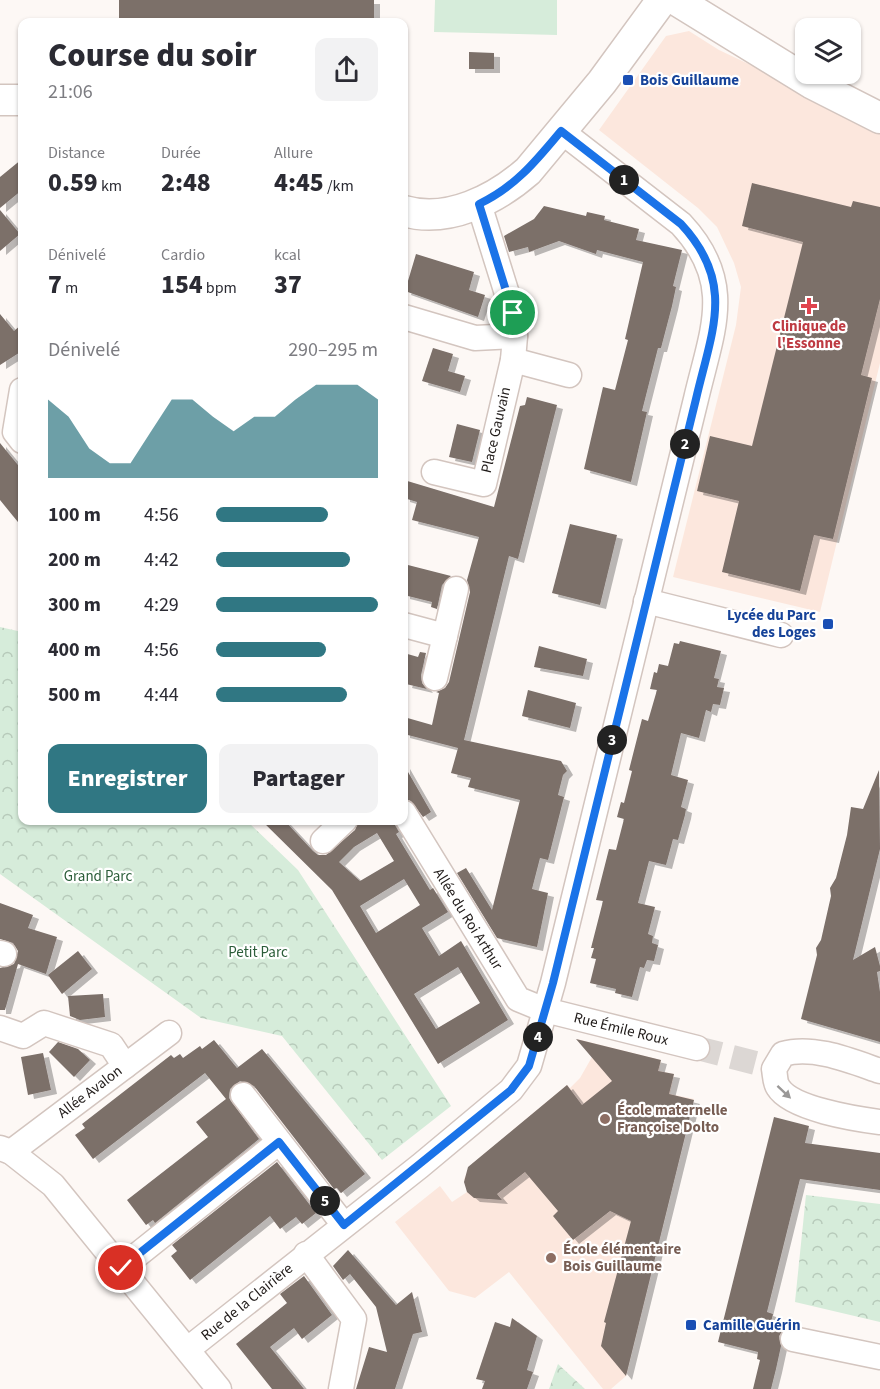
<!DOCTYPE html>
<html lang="fr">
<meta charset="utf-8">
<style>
body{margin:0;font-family:"Source Sans 3",sans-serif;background:#f2f2f3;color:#2b2b33;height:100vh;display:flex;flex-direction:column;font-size:22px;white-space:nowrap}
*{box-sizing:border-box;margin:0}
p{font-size:20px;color:#7c7c81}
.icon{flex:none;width:33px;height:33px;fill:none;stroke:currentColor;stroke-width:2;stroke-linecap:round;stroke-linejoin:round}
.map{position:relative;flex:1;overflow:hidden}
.details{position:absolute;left:18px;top:18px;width:390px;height:807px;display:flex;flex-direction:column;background:#fff;border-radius:12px;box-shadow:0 2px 4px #0004}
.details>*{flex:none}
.buttons{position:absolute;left:795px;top:18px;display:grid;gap:12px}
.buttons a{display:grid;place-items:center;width:66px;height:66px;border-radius:12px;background:#fff;box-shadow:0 2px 4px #0004;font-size:30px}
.pin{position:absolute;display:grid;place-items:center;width:51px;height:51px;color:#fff;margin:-26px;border:3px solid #fff;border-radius:50%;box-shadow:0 2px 6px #0007}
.km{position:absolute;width:30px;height:30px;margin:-15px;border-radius:50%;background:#222;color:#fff;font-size:16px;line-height:30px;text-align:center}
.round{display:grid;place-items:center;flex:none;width:63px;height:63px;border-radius:12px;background:#f2f2f3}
.summary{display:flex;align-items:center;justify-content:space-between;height:102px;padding:0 30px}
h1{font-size:33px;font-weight:800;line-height:45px}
.metrics{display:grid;grid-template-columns:repeat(3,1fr);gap:9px;height:102px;padding:6px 30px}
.metrics div{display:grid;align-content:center}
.metrics b{font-size:26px;font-weight:800}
.metrics small{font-size:16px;font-weight:400}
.metrics p{font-size:16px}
.chart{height:168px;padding:12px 30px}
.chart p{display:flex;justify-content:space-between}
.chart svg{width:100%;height:108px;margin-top:6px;fill:#307783;opacity:.7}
.action{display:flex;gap:12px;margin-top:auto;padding:12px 30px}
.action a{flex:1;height:69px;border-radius:12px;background:#307783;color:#fff;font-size:24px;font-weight:800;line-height:69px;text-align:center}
.action a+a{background:#f2f2f3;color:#2b2b33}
ul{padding:0 30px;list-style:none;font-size:20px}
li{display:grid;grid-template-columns:96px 72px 1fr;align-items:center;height:45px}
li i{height:15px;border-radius:8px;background:#307783}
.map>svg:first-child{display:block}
</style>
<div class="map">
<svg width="880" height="1389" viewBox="0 0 880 1389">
<defs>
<pattern id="park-crowns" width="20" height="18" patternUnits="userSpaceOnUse" patternTransform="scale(1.5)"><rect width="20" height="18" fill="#d6ecda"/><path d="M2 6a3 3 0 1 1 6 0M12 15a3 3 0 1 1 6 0" fill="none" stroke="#b7caba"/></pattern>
<filter id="shadow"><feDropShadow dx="6" dy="4" stdDeviation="0" flood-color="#0004"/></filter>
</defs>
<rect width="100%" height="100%" fill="#fdf8f5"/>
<g fill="#fce7dd">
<path d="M689,31L719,50L880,126V363L820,612L673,577L736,325L741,287L734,263L717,227L698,208L599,130L666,36Z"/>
<path d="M577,1039L661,1060L659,1071L674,1074L670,1094L694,1099L626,1376L611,1389H603L509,1272L475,1298L449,1291L395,1222L440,1186L452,1202L467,1192L464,1179L472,1164L567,1085L570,1088L580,1078L592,1057Z"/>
</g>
<path fill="#d6ecda" d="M435,0H557V35L434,32Z"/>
<g fill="url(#park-crowns)">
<path d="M0,627L22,632V820L247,821L298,870L451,1106L382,1160L282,1036L201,1018L0,874Z"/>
<path d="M806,1195L880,1204V1322L795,1302Z"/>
<path d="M558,1364L585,1389H549Z"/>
</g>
<g fill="#7b6f69" fill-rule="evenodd" filter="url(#shadow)">
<rect x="119" y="0" width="255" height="22"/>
<path d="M469,52L494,53V69H469Z"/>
<path d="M22,159V190L0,208V177Z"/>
<path d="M752,183L851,207L853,201L880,207V299L861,375L872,378L833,539L814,535L800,591L722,572L739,501L697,491L710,436L752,446L803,242L742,226Z"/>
<path d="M544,206L586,216L587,212L605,216L604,220L639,229L636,240L682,250L673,286L676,287L672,306L661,348H658L642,411L647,412L631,482L584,469L603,387L615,390L628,340L625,339L643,262L597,250L596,254L559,241L529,252L528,247L509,252L504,236L534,219Z"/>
<path d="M0,210L20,234L0,251Z"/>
<path d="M416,254L474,272L469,290L485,295L478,317L405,291Z"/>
<path d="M0,314L14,331L22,324V351L0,365Z"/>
<path d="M433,348L453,354L448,371L465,376L460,392L422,381Z"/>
<path d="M527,397L557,405L518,559L509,556L464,740L561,761L567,771L563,775L558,795L564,797L548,860L540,858L532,889L548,893L537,947L497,938L457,873L466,868L492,910L520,800L468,787L471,778L451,773L458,748L404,734V717L432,725L439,693L436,692L445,688L449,682L470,592L467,580L479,537L412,520L417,502L404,498V480L494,507L520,406L525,405Z"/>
<path d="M457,424L480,430L472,462L449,457Z"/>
<path d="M0,443L22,470V527L0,500Z"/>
<path d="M570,524L617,535L600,605L552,593Z"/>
<path d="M404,564L451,576L442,585L437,609L431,607L432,602L404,595Z"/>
<path d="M680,641L721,651L714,678L719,679L717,687L724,688L720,705L713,704L711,712L706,710L699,738L681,733L671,775L688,780L681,807L686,809L685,815L678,840L673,839L666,865L649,861L638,903L655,907L648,934L653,936L652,943L658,945L654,961L647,960L644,968L640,967L632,997L615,993L616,989L590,983L596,959L591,958L594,948H591L603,901L596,900L609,849L616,850L624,819L617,817L621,802L624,803L632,771L629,770L642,719L648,721L657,690L650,689L654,672L657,673L659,664L668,666L674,643L679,644Z"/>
<path d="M539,646L587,659L583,676L534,667Z"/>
<path d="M420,652L426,653L421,675L422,683L427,689L406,684L407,681L404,680V653L418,657Z"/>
<path d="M528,690L576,703L570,728L522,716Z"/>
<path d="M404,765L431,812L423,817L411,801L404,799Z"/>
<path d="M879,770L880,849L853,960L875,947L880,966V971L877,972L880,992V1042L801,1019L817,955L816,948L821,940L831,896L830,888L836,878L847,835L851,807L863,809Z"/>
<path d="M261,820H284L313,851L318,855H326L355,830L359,820H392L399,832L396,834L430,890L433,888L448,912L422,928L439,956L461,941L508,1020L438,1064L332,890ZM377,833L394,861L360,881L339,862L354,847ZM404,879L420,905L376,933L360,906ZM458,967L480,1003L436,1029L414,994Z"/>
<path d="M0,903L33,915L28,928L57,937L46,974L18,964L5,1010H0V968L14,964L18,951L13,943L0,939Z"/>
<path d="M78,951L92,969L62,994L48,975Z"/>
<path d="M103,994L105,1017L80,1020L70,1016L68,996Z"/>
<path d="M576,1039L661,1060L658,1071L674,1074L669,1094L694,1100L626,1376L601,1346L606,1323L604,1322L631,1221L610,1211L573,1240L553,1216L558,1211L525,1172L497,1194L502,1200L474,1198L467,1192L464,1182L468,1167L567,1085L582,1105L612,1081Z"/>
<path d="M214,1040L237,1068L262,1049L365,1174L341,1193L337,1188L334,1189L254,1086L240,1081L230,1089L229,1098L259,1139L155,1223L153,1220L146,1225L127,1200L208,1137L196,1122L226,1099L205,1073L93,1159L75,1135L85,1128L82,1124L171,1055L174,1058L180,1054L183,1058L200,1046L202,1049Z"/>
<path d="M58,1042L78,1049L90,1060L74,1077L49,1052Z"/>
<path d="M43,1053L51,1090L28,1095L21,1057Z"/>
<path d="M774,1117L809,1126L805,1143L880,1153V1190L800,1179L767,1312L773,1314L771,1322L786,1326L779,1336L781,1346L776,1369L771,1389H753L760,1360L757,1359L758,1352L718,1342Z"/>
<path d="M277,1162L316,1213L302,1224L296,1217L280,1229L270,1216L190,1280L171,1256L177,1251L172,1245Z"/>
<path d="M348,1250L396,1305L412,1292L422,1332L413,1334L395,1389H356L369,1347L387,1352L376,1307L350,1274L343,1280L333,1266Z"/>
<path d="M304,1276L332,1315L302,1339L294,1328L270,1347L304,1389H272L236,1344L287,1303L280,1294Z"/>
<path d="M512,1318L537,1336L527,1370L533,1372L527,1389H482L485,1381L476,1379L495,1322L510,1327Z"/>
</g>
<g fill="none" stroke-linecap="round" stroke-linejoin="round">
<path stroke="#dcd7d4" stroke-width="24" stroke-dasharray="24 12" stroke-linecap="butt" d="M697,1048L763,1065"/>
<g stroke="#d3c5bf" stroke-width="27">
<g id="minor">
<path d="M404,317L475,338L515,336"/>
<path d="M513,360L569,375"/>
<path d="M22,390L15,432L22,441"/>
<path d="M434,472L484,484L513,360L515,336L513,313L479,204"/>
<path d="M646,601L781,635"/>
<path d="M404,625L445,636L435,678"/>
<path d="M445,636L456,589"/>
<path d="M404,813L518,999L545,1010L697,1048"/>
<path d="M323,841L345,820"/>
<path d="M0,953L4,954"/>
<path d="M0,1028L23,1036L44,1023L111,1045L125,1066"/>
<path d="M880,1071C851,1061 813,1045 783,1054L774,1069C775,1074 775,1083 778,1087C791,1109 856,1119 880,1122"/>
<path d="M243,1095L344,1225"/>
<path d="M0,1148L11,1152L53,1185L219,1389"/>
<path d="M11,1152L169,1033"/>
<path d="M306,1254L354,1319L341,1389"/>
<path d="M121,1268L279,1142"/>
<path d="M793,1339L880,1357"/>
<path d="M188,1349L420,1166L511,1090L529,1066L553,983L696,399C712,330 736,283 681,224L561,131"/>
</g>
</g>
<g stroke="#d3c5bf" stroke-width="33">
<g id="major">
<path d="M676,0L811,83L880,118"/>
<path d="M0,100H22"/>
<path d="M404,211C448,224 496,199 528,171L602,82L662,0"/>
</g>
</g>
<use href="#minor" stroke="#fff" stroke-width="24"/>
<use href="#major" stroke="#fff" stroke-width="30"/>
</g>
<defs><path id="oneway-solid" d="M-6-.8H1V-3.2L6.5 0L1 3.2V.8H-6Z" transform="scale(1.5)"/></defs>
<use fill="#9a9897" href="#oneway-solid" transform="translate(784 1092) rotate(43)"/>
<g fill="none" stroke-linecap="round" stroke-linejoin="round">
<g stroke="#fff" stroke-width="12">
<path id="route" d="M121,1268L279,1142L344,1225L511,1090L529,1066L553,983L696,399C712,330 736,283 681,224L561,131C536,161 515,187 479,204L513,313"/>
</g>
<use href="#route" stroke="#1a73e8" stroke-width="8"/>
</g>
<g fill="#1a4fb4" stroke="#fff" stroke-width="2">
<rect x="622" y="74" width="12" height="12" rx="3"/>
<rect x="822" y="618" width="12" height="12" rx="3"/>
<rect x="685" y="1319" width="12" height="12" rx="3"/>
</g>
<path fill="#e0444e" stroke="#fff" stroke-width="2" d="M806 297h6v6h6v6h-6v6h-6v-6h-6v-6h6z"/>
<g fill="#8d6e63" stroke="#fff" stroke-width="2">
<circle cx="605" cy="1119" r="6"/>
<circle cx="551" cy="1258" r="6"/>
</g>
<g text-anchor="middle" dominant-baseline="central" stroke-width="4.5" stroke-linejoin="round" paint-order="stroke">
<g font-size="15" font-weight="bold" fill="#164399" stroke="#fff" text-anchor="start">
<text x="640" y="80">Bois Guillaume</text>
<text x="816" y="615" text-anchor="end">Lycée du Parc<tspan x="816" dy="17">des Loges</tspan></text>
<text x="703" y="1325">Camille Guérin</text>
</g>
<g font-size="15" font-weight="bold" fill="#be3a42" stroke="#fff">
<text x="809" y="326">Clinique de<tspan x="809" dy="17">l'Essonne</tspan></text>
</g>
<g font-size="15" fill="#1f1a18" stroke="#fff">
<text transform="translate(496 430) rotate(-77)">Place Gauvain</text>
<text transform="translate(468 919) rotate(58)">Allée du Roi Arthur</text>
<text transform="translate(621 1029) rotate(14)">Rue Émile Roux</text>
<text transform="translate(90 1092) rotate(-37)">Allée Avalon</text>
<text transform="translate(247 1302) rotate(-39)">Rue de la Clairière</text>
</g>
<g font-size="15" fill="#2b5d39" stroke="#fff">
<text x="98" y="876">Grand Parc</text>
<text x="258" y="952">Petit Parc</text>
</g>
<g font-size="15" font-weight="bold" fill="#785e54" stroke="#fff" text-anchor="start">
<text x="617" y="1110">École maternelle<tspan x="617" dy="17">Françoise Dolto</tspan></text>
<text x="563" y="1249">École élémentaire<tspan x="563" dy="17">Bois Guillaume</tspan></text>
</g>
</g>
</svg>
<div class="buttons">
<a><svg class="icon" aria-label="layers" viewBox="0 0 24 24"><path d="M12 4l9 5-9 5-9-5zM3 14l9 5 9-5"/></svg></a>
</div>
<div class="pin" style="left:513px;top:313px;background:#1e9e55"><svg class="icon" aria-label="arrive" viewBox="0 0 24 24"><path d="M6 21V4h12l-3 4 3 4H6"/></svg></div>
<div class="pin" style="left:121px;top:1268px;background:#d93025"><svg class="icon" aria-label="check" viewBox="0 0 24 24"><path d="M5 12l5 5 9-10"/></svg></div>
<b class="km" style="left:624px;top:180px">1</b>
<b class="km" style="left:685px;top:444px">2</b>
<b class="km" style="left:612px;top:740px">3</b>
<b class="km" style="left:538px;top:1037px">4</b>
<b class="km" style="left:325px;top:1201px">5</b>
<section class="details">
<div class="summary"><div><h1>Course du soir</h1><p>21:06</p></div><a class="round"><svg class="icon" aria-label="share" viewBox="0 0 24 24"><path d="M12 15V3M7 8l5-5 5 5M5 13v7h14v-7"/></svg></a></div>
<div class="metrics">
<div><p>Distance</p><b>0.59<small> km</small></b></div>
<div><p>Durée</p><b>2:48</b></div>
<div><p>Allure</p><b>4:45<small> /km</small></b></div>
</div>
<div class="metrics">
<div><p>Dénivelé</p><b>7<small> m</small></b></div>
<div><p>Cardio</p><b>154<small> bpm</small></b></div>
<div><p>kcal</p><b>37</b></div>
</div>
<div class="chart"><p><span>Dénivelé</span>290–295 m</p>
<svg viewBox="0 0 160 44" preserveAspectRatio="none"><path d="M0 44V12L10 19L20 32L30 38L40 38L50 25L60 12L70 12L80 19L90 25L100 19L110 19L120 12L130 6L140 6L150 6L160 12V44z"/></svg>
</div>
<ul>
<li><b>100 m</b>4:56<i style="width:69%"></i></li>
<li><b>200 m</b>4:42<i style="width:83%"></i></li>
<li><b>300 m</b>4:29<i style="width:100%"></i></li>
<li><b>400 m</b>4:56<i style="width:68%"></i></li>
<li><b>500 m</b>4:44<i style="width:81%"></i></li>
</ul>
<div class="action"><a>Enregistrer</a><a>Partager</a></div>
</section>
</div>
